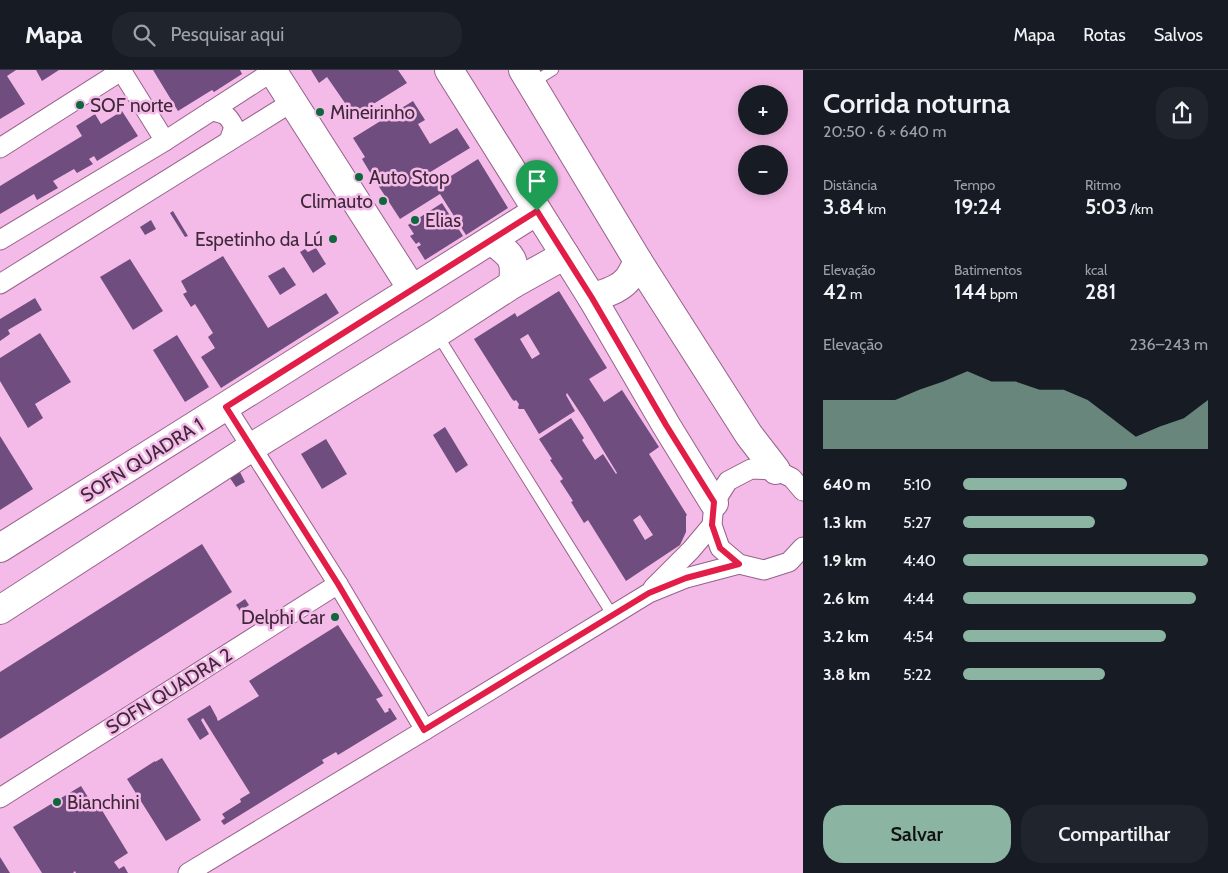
<!DOCTYPE html>
<html lang="pt">
<meta charset="utf-8">
<style>
body{margin:0;font-family:Cabin,sans-serif;background:#20242c;color:#f1f3f6;height:100vh;display:flex;flex-direction:column;font-size:19px;white-space:nowrap}
*{box-sizing:border-box;margin:0}
p{font-size:16px;color:#9ea1a6}
.icon{flex:none;width:28px;height:28px;fill:none;stroke:currentColor;stroke-width:2;stroke-linecap:round;stroke-linejoin:round}
.map{position:relative;flex:1;overflow:hidden}
.side{display:flex;flex-direction:column;background:#171b24;width:425px}
.side>*{flex:none}
.controls{position:absolute;left:738px;top:15px;display:grid;gap:10px}
.controls a{display:grid;place-items:center;width:50px;height:50px;border-radius:50%;background:#171b24;box-shadow:0 2px 12px #0003;font-size:25px}
.pin{position:absolute;display:grid;place-items:center;width:42px;height:42px;color:#fff;margin:-51px -21px;border-radius:50% 50% 50% 0;rotate:-45deg;box-shadow:0 0 5px #0007}
.pin .icon{rotate:45deg}
.round{display:grid;place-items:center;flex:none;width:52px;height:52px;border-radius:20px;background:#20242c}
.head{display:flex;align-items:center;justify-content:space-between;height:85px;padding:0 20px}
h1{font-size:28px;font-weight:600;line-height:38px}
.figures{display:grid;grid-template-columns:repeat(3,1fr);gap:8px;height:85px;padding:5px 20px}
.figures div{display:grid;align-content:center}
.figures b{font-size:21px;font-weight:600}
.figures small{font-size:14px;font-weight:400}
.figures p{font-size:14px}
.chart{height:140px;padding:10px 20px}
.chart p{display:flex;justify-content:space-between}
.chart svg{width:100%;height:90px;margin-top:5px;fill:#8bb4a2;opacity:.7}
.action{display:flex;gap:10px;margin-top:auto;padding:10px 20px}
.action a{flex:1;height:58px;border-radius:20px;background:#8bb4a2;color:#111;font-size:20px;font-weight:600;line-height:58px;text-align:center}
.action a+a{background:#20242c;color:#f1f3f6}
ul{padding:0 20px;list-style:none;font-size:16px}
li{display:grid;grid-template-columns:80px 60px 1fr;align-items:center;height:38px}
li i{height:12px;border-radius:6px;background:#8bb4a2}
header{display:flex;align-items:center;gap:30px;box-sizing:border-box;height:70px;padding:0 25px;background:#171b24;border-bottom:1px solid #363941}
header strong{font-size:24px}
nav{display:flex;gap:28px;margin-inline-start:auto;font-size:18px}
.search{width:350px;height:45px;background:#20242c;display:flex;align-items:center;gap:12px;box-sizing:border-box;padding:0 18px;border-radius:20px;color:#9ea1a6;font-size:19px}
main{display:flex;flex:1;min-height:0}
.map>svg:first-child{display:block}
</style>
<header>
<strong>Mapa</strong>
<div class="search"><svg class="icon" aria-label="search" viewBox="0 0 24 24"><circle cx="10" cy="10" r="6"/><path d="M15 15l6 6"/></svg>Pesquisar aqui</div>
<nav><a>Mapa</a><a>Rotas</a><a>Salvos</a></nav>
</header>
<main>
<div class="map">
<svg width="803" height="803" viewBox="0 0 803 803">
<rect width="100%" height="100%" fill="#f5bbe8"/>
<g fill="#6f4d7f" fill-rule="evenodd">
<path d="M0,0H16L7,6L25,34L0,49Z"/>
<path d="M36,0H59L42,11Z"/>
<path d="M153,0H240L242,4L214,22L212,20L178,41Z"/>
<path d="M311,0H398L407,13L354,46L327,7L319,13Z"/>
<path d="M413,31L425,50L418,54L430,74L457,58L470,78L427,104L435,116L478,89L508,138L466,165L440,124L400,149L374,109L362,89L365,87L353,68Z"/>
<path d="M122,41L138,66L97,91L94,86L89,89L93,94L77,103L74,99L53,111L58,118L37,130L34,124L0,144V116L82,66L76,56L95,44L101,54Z"/>
<path d="M442,133L463,166L425,190L417,177L421,175L419,172L416,174L410,166L414,164L408,155Z"/>
<path d="M173,141L188,166L185,167L170,143Z"/>
<path d="M151,150L156,159L145,165L140,157Z"/>
<path d="M316,178L326,194L313,203L300,182L305,179L308,182Z"/>
<path d="M223,186L268,258L326,223L339,243L221,318L201,287L215,278L208,267L213,263L195,234L191,237L183,224L187,222L181,211Z"/>
<path d="M130,189L163,241L133,260L100,207Z"/>
<path d="M284,197L296,215L280,225L268,206Z"/>
<path d="M559,221L607,298L589,309L604,332L622,320L659,377L649,384L687,445L686,446V462L680,475L626,511L588,450L584,453L571,432L573,431L560,411L563,409L550,390L552,389L539,369L571,348L584,368L582,370L595,390L603,384L616,404L617,403L583,347L567,323L566,325L575,341L539,364L524,339H519L518,338L519,334L516,330L514,331L512,329L474,269L515,243L517,247ZM528,264L540,284L532,289L520,269ZM640,445L653,465L645,470L633,450Z"/>
<path d="M35,228L42,240L8,260L10,264L0,271V249Z"/>
<path d="M40,263L71,312L35,334L43,348L28,358L0,311V288Z"/>
<path d="M177,265L209,317L185,332L153,280Z"/>
<path d="M445,357L468,395L456,403L433,365Z"/>
<path d="M0,366L33,419L0,440Z"/>
<path d="M326,369L347,404L322,419L301,384Z"/>
<path d="M240,402L245,412L236,417L230,408Z"/>
<path d="M202,474L232,522L0,669V602Z"/>
<path d="M245,529L249,535L240,541L236,535Z"/>
<path d="M338,555L383,626L376,629L385,643L389,641L388,639L390,638L397,649L338,685L336,682L322,690L324,693L224,755L221,751L225,748L222,744L241,732L240,729L250,723L203,648L201,650L209,664L200,670L187,649L210,635L217,648V649L218,651L259,626L249,611Z"/>
<path d="M162,688L201,750L166,771L127,709L155,691V692Z"/>
<path d="M81,716L91,732L90,733V734L92,733L96,739L100,737L128,783L114,792L119,799L124,796L128,803H76L75,801L73,803H42L13,757Z"/>
<path d="M0,787L10,803H0Z"/>
</g>
<g fill="none" stroke-linecap="round" stroke-linejoin="round">
<g stroke="#96628b" stroke-width="12">
<g id="lane">
<path d="M532,13L553,0"/>
<path d="M437,264L613,546"/>
</g>
</g>
<g stroke="#96628b" stroke-width="21">
<g id="street">
<path d="M121,0L165,71"/>
<path d="M211,41C225,43 228,45 234,57L229,71"/>
<path d="M0,78L121,1"/>
<path d="M0,170L165,71L273,1"/>
<path d="M0,214L292,32"/>
<path d="M226,337L338,514L425,660"/>
<path d="M803,421L792,408L776,400L751,399L728,411L714,433L712,455L720,478L739,494L764,500L789,492L803,477"/>
<path d="M653,518L691,480L712,455"/>
<path d="M0,728L338,514"/>
<path d="M188,803L425,660L649,523L686,508L739,494"/>
</g>
</g>
<g stroke="#96628b" stroke-width="30">
<g id="secondary">
<path d="M272,0L412,219"/>
<path d="M449,0L592,228L666,355L714,433"/>
<path d="M523,0L638,191L749,365L776,400"/>
<path d="M491,170C512,186 516,188 513,214"/>
<path d="M592,228C605,223 619,220 628,209C632,204 635,197 638,191"/>
<path d="M0,478L537,141"/>
<path d="M0,540L252,377L437,263L513,214L565,185"/>
</g>
</g>
<use href="#lane" stroke="#fff" stroke-width="10"/>
<use href="#street" stroke="#fff" stroke-width="19"/>
<use href="#secondary" stroke="#fff" stroke-width="28"/>
</g>
<g fill="none" stroke-linecap="round" stroke-linejoin="round">
<g stroke="#fff" stroke-width="10">
<path id="route" d="M537,141L592,228L666,355L714,432L712,455L720,478L739,494L686,508L649,523L424,660L338,514L226,337Z"/>
</g>
<use href="#route" stroke="#e11d48" stroke-width="6"/>
</g>
<g fill="#0f683b" stroke="#f5bbe8" stroke-width="2">
<circle cx="80" cy="35" r="5"/>
<circle cx="320" cy="42" r="5"/>
<circle cx="359" cy="107" r="5"/>
<circle cx="383" cy="131" r="5"/>
<circle cx="415" cy="150" r="5"/>
<circle cx="333" cy="169" r="5"/>
<circle cx="335" cy="547" r="5"/>
<circle cx="57" cy="732" r="5"/>
</g>
<g text-anchor="middle" dominant-baseline="central" stroke-width="5" stroke-linejoin="round" paint-order="stroke">
<g font-size="19" fill="#3f283a" stroke="#f5bbe8" text-anchor="start">
<text x="90" y="35">SOF norte</text>
<text x="330" y="42">Mineirinho</text>
<text x="369" y="107">Auto Stop</text>
<text x="373" y="131" text-anchor="end">Climauto</text>
<text x="425" y="150">Elias</text>
<text x="323" y="169" text-anchor="end">Espetinho da Lú</text>
<text x="325" y="547" text-anchor="end">Delphi Car</text>
<text x="67" y="732">Bianchini</text>
</g>
<g font-size="19" fill="#3f283a" stroke="#f5bbe8">
<text transform="translate(142 390) rotate(-32)">SOFN QUADRA 1</text>
<text transform="translate(169 621) rotate(-32)">SOFN QUADRA 2</text>
</g>
</g>
</svg>
<div class="controls">
<a>+</a>
<a>−</a>
</div>
<div class="pin" style="left:537px;top:141px;background:#1e9e55"><svg class="icon" aria-label="arrive" viewBox="0 0 24 24"><path d="M6 21V4h12l-3 4 3 4H6"/></svg></div>
</div>
<section class="side">
<div class="head"><div><h1>Corrida noturna</h1><p>20:50 · 6 × 640 m</p></div><a class="round"><svg class="icon" aria-label="share" viewBox="0 0 24 24"><path d="M12 15V3M7 8l5-5 5 5M5 13v7h14v-7"/></svg></a></div>
<div class="figures">
<div><p>Distância</p><b>3.84<small> km</small></b></div>
<div><p>Tempo</p><b>19:24</b></div>
<div><p>Ritmo</p><b>5:03<small> /km</small></b></div>
</div>
<div class="figures">
<div><p>Elevação</p><b>42<small> m</small></b></div>
<div><p>Batimentos</p><b>144<small> bpm</small></b></div>
<div><p>kcal</p><b>281</b></div>
</div>
<div class="chart"><p><span>Elevação</span>236–243 m</p>
<svg viewBox="0 0 160 44" preserveAspectRatio="none"><path d="M0 44V20L10 20L20 20L30 20L40 15L50 11L60 6L70 11L80 11L90 15L100 15L110 20L120 29L130 38L140 33L150 29L160 20V44z"/></svg>
</div>
<ul>
<li><b>640 m</b>5:10<i style="width:67%"></i></li>
<li><b>1.3 km</b>5:27<i style="width:54%"></i></li>
<li><b>1.9 km</b>4:40<i style="width:100%"></i></li>
<li><b>2.6 km</b>4:44<i style="width:95%"></i></li>
<li><b>3.2 km</b>4:54<i style="width:83%"></i></li>
<li><b>3.8 km</b>5:22<i style="width:58%"></i></li>
</ul>
<div class="action"><a>Salvar</a><a>Compartilhar</a></div>
</section>
</main>
